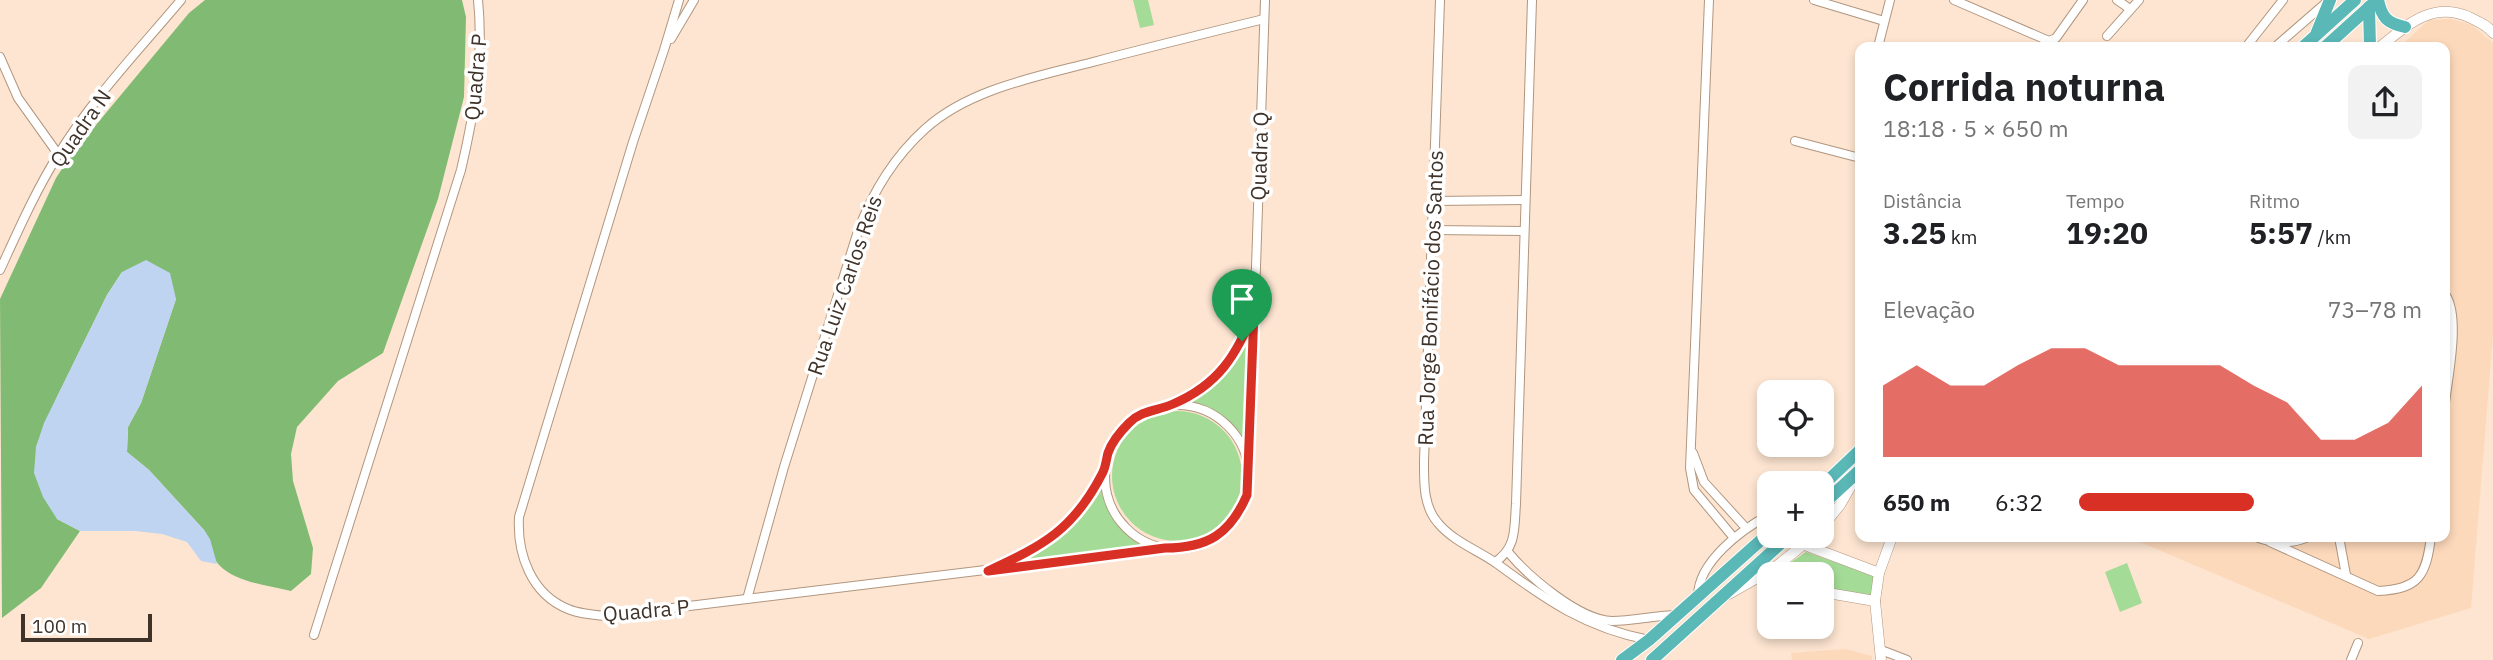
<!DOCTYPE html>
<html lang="pt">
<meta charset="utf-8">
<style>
body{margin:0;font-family:"IBM Plex Sans",sans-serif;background:#f2f2f2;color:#202124;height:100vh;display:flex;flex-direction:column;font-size:26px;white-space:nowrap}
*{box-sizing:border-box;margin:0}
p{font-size:23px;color:#757577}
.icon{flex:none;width:38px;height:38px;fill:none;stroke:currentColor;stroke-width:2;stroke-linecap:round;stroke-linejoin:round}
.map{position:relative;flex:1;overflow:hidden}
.panel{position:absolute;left:1855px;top:42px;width:595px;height:500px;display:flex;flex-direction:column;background:#fff;border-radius:14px;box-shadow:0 4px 10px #0003}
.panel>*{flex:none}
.fabs{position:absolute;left:1757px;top:380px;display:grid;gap:14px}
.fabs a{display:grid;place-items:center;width:77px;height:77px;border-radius:14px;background:#fff;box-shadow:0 4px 10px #0003;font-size:35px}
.scale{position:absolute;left:21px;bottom:18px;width:131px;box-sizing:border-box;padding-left:7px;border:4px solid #3e3229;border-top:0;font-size:19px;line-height:24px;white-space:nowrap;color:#3e3229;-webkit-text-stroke:5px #fff;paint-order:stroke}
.pin{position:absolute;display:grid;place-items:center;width:60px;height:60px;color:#fff;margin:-72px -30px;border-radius:50% 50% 50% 0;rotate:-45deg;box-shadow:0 0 7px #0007}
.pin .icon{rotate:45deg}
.round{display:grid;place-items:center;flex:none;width:74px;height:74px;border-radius:14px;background:#f2f2f2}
.summary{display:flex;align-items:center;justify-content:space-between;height:119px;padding:0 28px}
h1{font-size:38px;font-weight:700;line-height:52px}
.figures{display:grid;grid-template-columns:repeat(3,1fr);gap:10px;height:119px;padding:7px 28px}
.figures div{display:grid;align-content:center}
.figures b{font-size:30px;font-weight:700}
.figures small{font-size:19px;font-weight:400}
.figures p{font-size:19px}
.chart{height:196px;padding:14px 28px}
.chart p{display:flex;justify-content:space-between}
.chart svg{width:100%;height:126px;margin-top:7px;fill:#d93025;opacity:.7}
ul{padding:0 28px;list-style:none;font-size:23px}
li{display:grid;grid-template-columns:112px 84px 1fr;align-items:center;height:52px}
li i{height:18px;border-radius:9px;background:#d93025}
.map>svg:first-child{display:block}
</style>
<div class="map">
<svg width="2493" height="660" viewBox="0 0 2493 660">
<rect width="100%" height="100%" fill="#fde5d1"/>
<g fill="#fdd9bb">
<path d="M2451,19L2472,25L2493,43V335L2471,608L2369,639L2128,537H2445V47H2399L2429,20Z"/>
<path d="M1846,649L1872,656V660H1792L1791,653Z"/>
</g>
<g fill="#a4db96">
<path d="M1133,0H1148L1154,25L1140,28Z"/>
<path d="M1247,341L1244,441C1232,420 1214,407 1189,402C1215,387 1234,367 1247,341Z"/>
<circle cx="1177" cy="476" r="65"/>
<path d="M1101,486C1105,513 1121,534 1147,547L1024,562C1056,543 1084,519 1101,486Z"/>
<path d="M1806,552L1875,576L1871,598L1822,589V574H1774Z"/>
<path d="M2127,563L2142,603L2120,612L2105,572Z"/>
</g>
<path fill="#81bb73" d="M205,0H462L466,17L464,97L438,199L383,353L338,381L297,427L291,454L293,481L313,548L311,574L291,591C267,585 237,583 219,565C211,557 211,540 204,530L149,470L127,452L128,427L141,403L176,299L122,272L107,295L57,397L36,447L57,519L80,531L41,588L2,618L0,299L56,178L71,155L189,13Z"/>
<path fill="#bed4f1" d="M146,260L170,273L176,299L141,403L128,427L127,452L149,470L204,530L210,539L217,564L201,561L187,542L162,534L135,531H80L57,519L43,497L34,473L36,447L44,423L107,295L122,272Z"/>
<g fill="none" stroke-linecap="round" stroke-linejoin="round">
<g stroke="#b1967f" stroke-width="10">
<g id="minor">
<path d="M679,0L664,50L633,142L519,517C517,554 531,594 568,609C580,614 594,615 607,616L1165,548"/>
<path d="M1440,0L1424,461C1424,482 1423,506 1438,523C1453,541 1477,550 1496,563C1546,600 1586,628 1649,640"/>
<path d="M1709,0L1690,468L1694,490L1734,538"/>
<path d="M1814,0L1884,21"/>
<path d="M1954,0L2049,41L2056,38L2083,0"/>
<path d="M2117,0L2130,9"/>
<path d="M2107,36L2139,0"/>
<path d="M671,39L694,0"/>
<path d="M1878,47L1890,0"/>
<path d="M2246,47L2283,0"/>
<path d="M2275,47L2328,1"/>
<path d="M0,57L18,98L58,154"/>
<path d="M1795,141L1860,158"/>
<path d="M1433,201L1524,200"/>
<path d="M1433,230L1523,231"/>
<path d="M0,270C18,231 35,192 58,155C92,99 139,50 181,0"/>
<path d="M2445,294C2461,316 2448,376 2445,403"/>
<path d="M1171,405C1214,382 1233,363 1251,317"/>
<circle cx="1177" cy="477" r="72"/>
<path d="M1693,453L1704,482L1746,528"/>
<path d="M1249,474L1265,0"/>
<path d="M2256,537C2274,544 2290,545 2308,537"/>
<path d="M2339,537L2346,575"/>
<path d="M2270,542L2378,591C2419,589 2426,576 2431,537"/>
<path d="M1508,552C1528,576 1579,620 1612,621C1634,621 1656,615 1678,615"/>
<path d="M1495,562C1517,548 1514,528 1516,504L1532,0"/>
<path d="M994,568C1054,540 1071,528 1104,470"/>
<path d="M1698,596C1698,562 1742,529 1769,515"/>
<path d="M747,599L784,467L858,231C873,191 893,158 925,129C969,89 1036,77 1093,62C1150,47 1207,33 1264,19"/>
<path d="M314,635L461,170C474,115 484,57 478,0"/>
<path d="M1881,650L1907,660"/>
<path d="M2351,660L2358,643"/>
</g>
</g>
<g stroke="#b1967f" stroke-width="11">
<g id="tertiary">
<path d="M2380,47C2408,24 2434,0 2471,18C2479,22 2487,25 2493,33"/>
<path d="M1822,527L1840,505L1855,479"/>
<path d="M1805,545L1879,573"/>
<path d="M1822,592L1875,601"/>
<path d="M1729,594L1773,569L1814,536"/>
<path d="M1881,660L1875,601L1879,573L1892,537"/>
</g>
</g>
<g stroke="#fff" stroke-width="14">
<g id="trunk">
<path d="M2378,0C2382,18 2387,23 2405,27"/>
<path d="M2369,7L2370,47"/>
<path d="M2317,32L2330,0"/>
<path d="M2303,47L2355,0"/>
<path d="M2325,47L2377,0"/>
<path d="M1822,486L1860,450"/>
<path d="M1822,505L1860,470"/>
<path d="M1622,660L1649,640L1769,533"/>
<path d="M1652,660L1789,536"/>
</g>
</g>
<use href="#minor" stroke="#fff" stroke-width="8"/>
<use href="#tertiary" stroke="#fff" stroke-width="10"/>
<use href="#trunk" stroke="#5ab8b7" stroke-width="12"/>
</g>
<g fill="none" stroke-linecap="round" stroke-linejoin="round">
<g stroke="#fff" stroke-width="14">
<path id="route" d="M1254,311L1247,495C1230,534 1208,548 1165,548L988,571C1044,545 1073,530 1102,474C1106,467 1106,460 1108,453C1112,441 1120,432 1129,423C1142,410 1157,411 1173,404C1218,385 1237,355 1254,311Z"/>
</g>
<use href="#route" stroke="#d93025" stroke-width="9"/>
</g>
<g text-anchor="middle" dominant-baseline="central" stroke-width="7" stroke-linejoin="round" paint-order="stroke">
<g font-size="21" fill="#3e3229" stroke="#fff">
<text transform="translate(475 77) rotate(-85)">Quadra P</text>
<text transform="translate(80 128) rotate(-55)">Quadra N</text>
<text transform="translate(1259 156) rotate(-88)">Quadra Q</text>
<text transform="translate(844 285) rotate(-71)">Rua Luiz Carlos Reis</text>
<text transform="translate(1430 298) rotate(-88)">Rua Jorge Bonifácio dos Santos</text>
<text transform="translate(646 610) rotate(-5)">Quadra P</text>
</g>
</g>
</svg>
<div class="fabs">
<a><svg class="icon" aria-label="locate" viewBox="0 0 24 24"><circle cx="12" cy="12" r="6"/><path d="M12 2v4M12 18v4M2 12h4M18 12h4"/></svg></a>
<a>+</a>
<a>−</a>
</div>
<div class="scale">100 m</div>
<div class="pin" style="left:1242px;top:341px;background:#1e9e55"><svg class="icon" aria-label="arrive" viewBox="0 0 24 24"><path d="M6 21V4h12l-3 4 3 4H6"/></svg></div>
<section class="panel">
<div class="summary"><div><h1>Corrida noturna</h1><p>18:18 · 5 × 650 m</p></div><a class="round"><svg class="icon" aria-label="share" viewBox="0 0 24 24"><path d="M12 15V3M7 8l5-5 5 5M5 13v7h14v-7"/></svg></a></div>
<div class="figures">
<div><p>Distância</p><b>3.25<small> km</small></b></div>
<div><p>Tempo</p><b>19:20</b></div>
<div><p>Ritmo</p><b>5:57<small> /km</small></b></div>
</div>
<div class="chart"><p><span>Elevação</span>73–78 m</p>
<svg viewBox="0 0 160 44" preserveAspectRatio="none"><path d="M0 44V19L10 12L20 19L30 19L40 12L50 6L60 6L70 12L80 12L90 12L100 12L110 19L120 25L130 38L140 38L150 32L160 19V44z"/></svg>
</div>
<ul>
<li><b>650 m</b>6:32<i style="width:51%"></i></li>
</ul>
</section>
</div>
